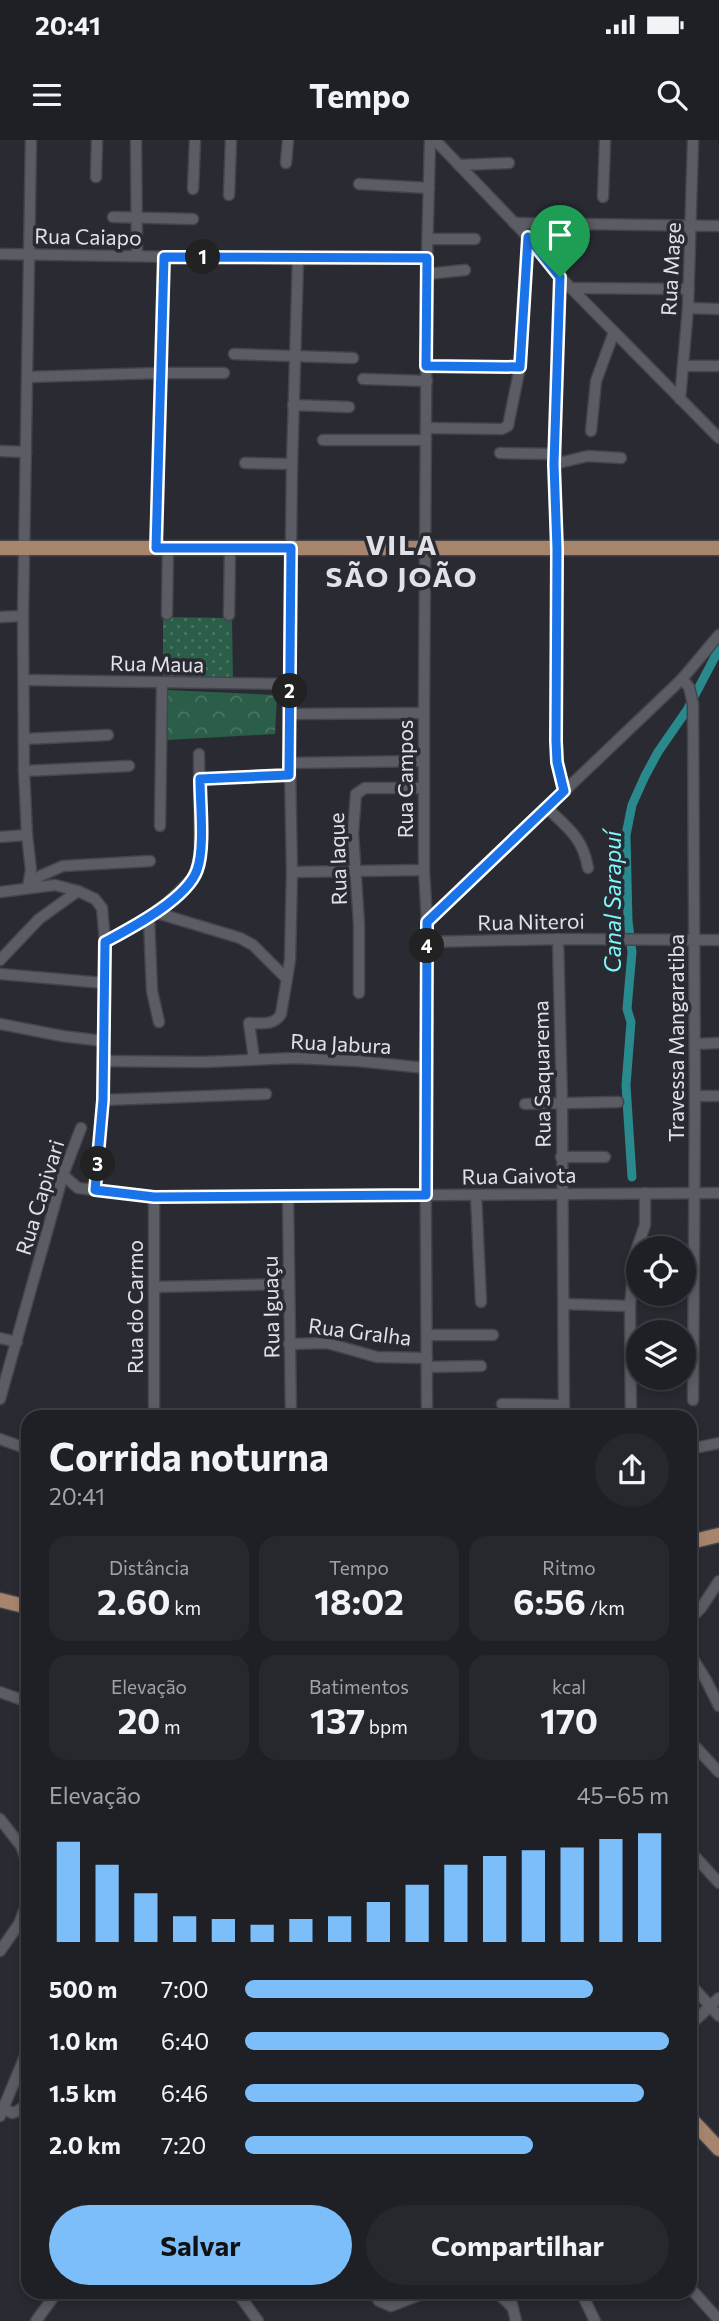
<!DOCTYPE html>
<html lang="pt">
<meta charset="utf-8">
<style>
body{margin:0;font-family:Commissioner,sans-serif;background:#27282e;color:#f1f3f6;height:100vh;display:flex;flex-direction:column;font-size:26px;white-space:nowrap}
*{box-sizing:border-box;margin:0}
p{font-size:23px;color:#a1a3a7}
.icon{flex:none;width:38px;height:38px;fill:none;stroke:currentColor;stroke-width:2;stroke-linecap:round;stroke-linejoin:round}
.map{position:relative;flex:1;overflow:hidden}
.details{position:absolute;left:21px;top:1270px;width:676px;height:889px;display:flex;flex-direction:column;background:#1f2026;border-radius:21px;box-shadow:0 4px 10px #0003,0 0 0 2px #3c3e43}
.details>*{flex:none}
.fabs{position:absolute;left:626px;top:1096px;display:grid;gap:14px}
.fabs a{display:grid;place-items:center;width:70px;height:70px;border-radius:50%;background:#1f2026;box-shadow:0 4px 10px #0003,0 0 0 2px #3c3e43;font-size:35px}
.pin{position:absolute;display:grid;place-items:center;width:60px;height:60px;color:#fff;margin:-72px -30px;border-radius:50% 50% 50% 0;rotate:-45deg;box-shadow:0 0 7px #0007}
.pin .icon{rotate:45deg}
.km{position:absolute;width:35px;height:35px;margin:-18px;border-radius:50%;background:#222;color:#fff;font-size:19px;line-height:35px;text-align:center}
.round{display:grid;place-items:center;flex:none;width:74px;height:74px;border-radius:37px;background:#27282e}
.overview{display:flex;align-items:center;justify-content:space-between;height:119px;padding:0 28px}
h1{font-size:38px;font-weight:700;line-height:52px}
.stats{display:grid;grid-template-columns:repeat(3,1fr);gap:10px;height:119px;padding:7px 28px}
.stats div{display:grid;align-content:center;border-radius:18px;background:#27282e;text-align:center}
.stats b{font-size:35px;font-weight:700}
.stats small{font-size:19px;font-weight:400}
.stats p{font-size:19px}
.chart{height:196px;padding:14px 28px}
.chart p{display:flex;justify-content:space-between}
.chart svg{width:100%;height:126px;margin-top:7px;stroke:#7cbef9;stroke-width:6}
.action{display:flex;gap:14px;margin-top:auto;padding:14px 28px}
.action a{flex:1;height:80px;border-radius:42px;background:#7cbef9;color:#111;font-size:28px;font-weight:700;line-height:80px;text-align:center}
.action a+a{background:#27282e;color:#f1f3f6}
ul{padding:0 28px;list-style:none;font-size:23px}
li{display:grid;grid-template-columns:112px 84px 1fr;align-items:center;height:52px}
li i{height:18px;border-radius:9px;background:#7cbef9}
.status{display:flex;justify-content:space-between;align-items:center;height:49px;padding:0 35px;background:#1f2026;direction:ltr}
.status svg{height:19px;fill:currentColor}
header{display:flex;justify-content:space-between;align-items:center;height:91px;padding:0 28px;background:#1f2026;font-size:32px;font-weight:700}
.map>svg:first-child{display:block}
</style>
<div class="status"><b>20:41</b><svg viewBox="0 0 49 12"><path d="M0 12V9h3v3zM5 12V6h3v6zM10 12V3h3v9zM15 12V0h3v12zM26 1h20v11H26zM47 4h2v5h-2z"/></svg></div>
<header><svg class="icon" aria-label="menu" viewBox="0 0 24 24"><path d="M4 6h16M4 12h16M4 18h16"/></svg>Tempo<svg class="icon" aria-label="search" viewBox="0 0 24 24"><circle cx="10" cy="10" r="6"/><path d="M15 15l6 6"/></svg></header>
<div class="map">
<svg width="719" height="2181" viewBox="0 0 719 2181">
<defs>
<pattern id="grass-dots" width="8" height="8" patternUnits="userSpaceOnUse" patternTransform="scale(1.75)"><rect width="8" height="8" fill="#2a5e48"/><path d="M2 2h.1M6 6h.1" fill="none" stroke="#497562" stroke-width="1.8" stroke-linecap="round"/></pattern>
<pattern id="forest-crowns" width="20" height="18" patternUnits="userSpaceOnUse" patternTransform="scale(1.75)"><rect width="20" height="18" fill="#2a5e48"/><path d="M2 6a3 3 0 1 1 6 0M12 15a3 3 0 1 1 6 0" fill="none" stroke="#497562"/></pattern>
</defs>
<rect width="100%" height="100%" fill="#292a32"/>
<path fill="url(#grass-dots)" d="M163,477L232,478L233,541L163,539Z"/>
<path fill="url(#forest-crowns)" d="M168,550L277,555L275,594L167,600Z"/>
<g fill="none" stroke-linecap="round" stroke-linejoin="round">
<path stroke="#29898c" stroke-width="9" d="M632,1037L626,945L631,882L627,869L632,812L628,781L626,695L632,665L645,636L658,612L687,570L719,509"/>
<g stroke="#44454b" stroke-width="13">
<g id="minor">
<path d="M136,0L137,116"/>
<path d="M435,0L528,97L560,137L719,298"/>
<path d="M286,23L288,0"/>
<path d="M459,25L509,23"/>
<path d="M96,37L97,0"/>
<path d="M359,44L429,48"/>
<path d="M193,49L195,0"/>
<path d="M229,55L231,0"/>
<path d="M603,57L605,0"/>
<path d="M113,77L193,79"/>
<path d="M514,83L719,86"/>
<path d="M428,99H475"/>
<path d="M0,114L298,119L427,118"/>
<path d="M427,134L465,130"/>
<path d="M560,137L554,324L557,409L556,601L557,622L564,651"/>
<path d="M571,148L689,149"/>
<path d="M688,168L719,169"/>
<path d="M234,214L353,218"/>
<path d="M426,226L520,227"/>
<path d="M683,226H719"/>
<path d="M27,237L159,233H224"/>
<path d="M363,239L427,241"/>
<path d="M680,259L688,168L693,0"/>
<path d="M293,265L349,267"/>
<path d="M426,288L502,289L508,286L520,227L528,97"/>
<path d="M591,291L596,241L614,192"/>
<path d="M323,300H426"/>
<path d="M0,311L26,312"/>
<path d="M500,313L555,314"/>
<path d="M245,323L292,324"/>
<path d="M554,324L588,316L621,318"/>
<path d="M156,408L164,117"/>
<path d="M167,474L168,408"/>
<path d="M229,475L230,408"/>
<path d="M0,477L23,476"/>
<path d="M682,539L689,547L693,564L695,956L693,1260"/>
<path d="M24,540L290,544"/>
<path d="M289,574L424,573"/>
<path d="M24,599L108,595"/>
<path d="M289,623L424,621"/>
<path d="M24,631L129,626"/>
<path d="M200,639L289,635"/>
<path d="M547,668C568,688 583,698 588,728"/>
<path d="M160,686L162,543"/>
<path d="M0,697L27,695"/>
<path d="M292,732L424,730"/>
<path d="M28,747L31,730L27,695L24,631L23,476L31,0"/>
<path d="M28,747L40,736L63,726L150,721"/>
<path d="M0,752L55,745L78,751L95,759L102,768L105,802L103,960L95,1050"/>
<path d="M157,773L240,798L253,805L287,839"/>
<path d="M149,779L152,851L159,882"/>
<path d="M427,782L682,539L719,495"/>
<path d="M558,799L562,964L564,1278"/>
<path d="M105,802L157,773L195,736L200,714L199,614"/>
<path d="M427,802L558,799L719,800"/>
<path d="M0,820L39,779L78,751"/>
<path d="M0,834L104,843"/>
<path d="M359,853V784L353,693L356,654L365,648H424"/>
<path d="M0,884L62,896L103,901"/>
<path d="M695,904L719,903"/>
<path d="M254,919L249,883C261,883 274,886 281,874L290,820L292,732L289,574L292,324L298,119"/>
<path d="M103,921L203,922L295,918L358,921L425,928"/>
<path d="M695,956H719"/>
<path d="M103,960L266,954"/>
<path d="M525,964L618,962"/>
<path d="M561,1017H605"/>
<path d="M63,1035L78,1048L154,1057L719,1053"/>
<path d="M476,1055L481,1162"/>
<path d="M288,1056L291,1278"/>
<path d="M154,1147L289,1144"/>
<path d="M564,1164L630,1166"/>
<path d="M427,1195H493"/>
<path d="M0,1198L17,1202"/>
<path d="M289,1204L327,1203L377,1217L427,1218"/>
<path d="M427,1227L481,1226"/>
<path d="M0,1259L63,1035L81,988"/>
<path d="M502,1264L563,1265"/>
<path d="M154,1278V1057"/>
<path d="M427,1278L425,928L427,782L424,730V573L427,118L430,0"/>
<path d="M631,1278L630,1166L635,1114L645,1085V1053"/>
<path d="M0,1299L28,1309"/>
<path d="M690,1309L719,1303"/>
<path d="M690,1479L701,1468L719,1441"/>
<path d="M690,1514L706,1540L719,1566"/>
<path d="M0,1552L28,1562"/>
<path d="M690,1601L719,1632"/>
<path d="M0,1679L21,1706L28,1724"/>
<path d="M690,1711L719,1743"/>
<path d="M0,1811L19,1784L28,1760"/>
<path d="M690,1844L719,1876"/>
<path d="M690,1885L719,1858"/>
<path d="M0,1966L12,1973L18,1971L28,1963"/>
<path d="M0,1976L28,1909"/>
<path d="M690,2148L719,2180"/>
<path d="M237,2152L258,2181"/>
<path d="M374,2152L379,2161L391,2166L427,2152"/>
<path d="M497,2152L511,2166"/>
<path d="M509,2152L516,2181"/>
<path d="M581,2152L595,2181"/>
<path d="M36,2181L57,2152"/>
</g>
</g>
<g stroke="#44454b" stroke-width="17">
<g id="major">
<path d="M0,408H719"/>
<path d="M690,1402L719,1395"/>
<path d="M0,1460L28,1467"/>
<path d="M690,1978L719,2009"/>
</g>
</g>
<use href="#minor" stroke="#5b5c64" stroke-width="10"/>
<use href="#major" stroke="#a7856c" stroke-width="14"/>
</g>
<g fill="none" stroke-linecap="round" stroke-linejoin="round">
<g stroke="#fff" stroke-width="14">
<path id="route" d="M528,97L560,137L554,324L557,409L556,601L557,622L564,651L427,782L426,1055L154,1057L95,1050L103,960L105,802C131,788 187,759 197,730C205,709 200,663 200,639L289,635L291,408H156L164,117L427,118L426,226L520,227Z"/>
</g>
<use href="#route" stroke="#1a73e8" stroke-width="9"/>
</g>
<g text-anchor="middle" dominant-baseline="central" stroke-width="7" stroke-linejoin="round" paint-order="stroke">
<g font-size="21" fill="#e1e2e7" stroke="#292a32">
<text transform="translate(88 96) rotate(1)">Rua Caiapo</text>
<text transform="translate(670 129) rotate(-87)">Rua Mage</text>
<text transform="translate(157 523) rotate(1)">Rua Maua</text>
<text transform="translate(404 639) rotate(-90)">Rua Campos</text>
<text transform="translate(337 719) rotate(-92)">Rua Iaque</text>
<text transform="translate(531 781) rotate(-1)">Rua Niteroi</text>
<text transform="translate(675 898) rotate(-90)">Travessa Mangaratiba</text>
<text transform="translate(341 903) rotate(3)">Rua Jabura</text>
<text transform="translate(541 934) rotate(-91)">Rua Saquarema</text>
<text transform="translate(519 1035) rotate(-1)">Rua Gaivota</text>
<text transform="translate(39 1057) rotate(-73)">Rua Capivari</text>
<text transform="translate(134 1167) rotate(-90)">Rua do Carmo</text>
<text transform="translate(270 1167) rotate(-91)">Rua Iguaçu</text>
<text transform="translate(360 1191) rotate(7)">Rua Gralha</text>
</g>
<g font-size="23" font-style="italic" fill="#7ef8fd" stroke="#292a32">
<text transform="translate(612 762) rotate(-90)">Canal Sarapuí</text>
</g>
<g font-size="28" font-weight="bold" letter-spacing="2" fill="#e1e2e7" stroke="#292a32">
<text x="402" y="404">VILA<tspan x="402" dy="32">SÃO JOÃO</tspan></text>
</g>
</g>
</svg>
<div class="fabs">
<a><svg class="icon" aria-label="locate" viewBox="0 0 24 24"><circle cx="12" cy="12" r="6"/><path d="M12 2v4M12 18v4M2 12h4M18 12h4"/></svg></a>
<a><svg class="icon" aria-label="layers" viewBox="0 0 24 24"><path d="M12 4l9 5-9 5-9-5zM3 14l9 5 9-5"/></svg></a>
</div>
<div class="pin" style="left:560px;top:137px;background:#1e9e55"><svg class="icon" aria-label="arrive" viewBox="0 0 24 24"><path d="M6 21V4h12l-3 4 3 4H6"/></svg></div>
<b class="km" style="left:203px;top:117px">1</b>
<b class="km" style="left:290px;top:551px">2</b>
<b class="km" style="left:98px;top:1024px">3</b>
<b class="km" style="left:427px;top:806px">4</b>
<section class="details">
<div class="overview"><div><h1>Corrida noturna</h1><p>20:41</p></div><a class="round"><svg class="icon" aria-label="share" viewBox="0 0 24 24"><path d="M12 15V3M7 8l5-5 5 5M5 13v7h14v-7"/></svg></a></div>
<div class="stats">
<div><p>Distância</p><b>2.60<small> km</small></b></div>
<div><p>Tempo</p><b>18:02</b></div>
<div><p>Ritmo</p><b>6:56<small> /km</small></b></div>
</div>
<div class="stats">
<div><p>Elevação</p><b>20<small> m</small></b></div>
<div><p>Batimentos</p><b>137<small> bpm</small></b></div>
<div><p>kcal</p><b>170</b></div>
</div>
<div class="chart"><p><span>Elevação</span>45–65 m</p>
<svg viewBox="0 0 160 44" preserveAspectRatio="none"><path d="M5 44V9M15 44V17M25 44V27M35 44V35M45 44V36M55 44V38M65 44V36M75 44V35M85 44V30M95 44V24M105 44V17M115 44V14M125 44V12M135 44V11M145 44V8M155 44V6"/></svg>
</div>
<ul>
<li><b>500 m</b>7:00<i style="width:82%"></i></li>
<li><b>1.0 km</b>6:40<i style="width:100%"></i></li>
<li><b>1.5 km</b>6:46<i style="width:94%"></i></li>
<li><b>2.0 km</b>7:20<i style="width:68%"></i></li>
</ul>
<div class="action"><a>Salvar</a><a>Compartilhar</a></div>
</section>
</div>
